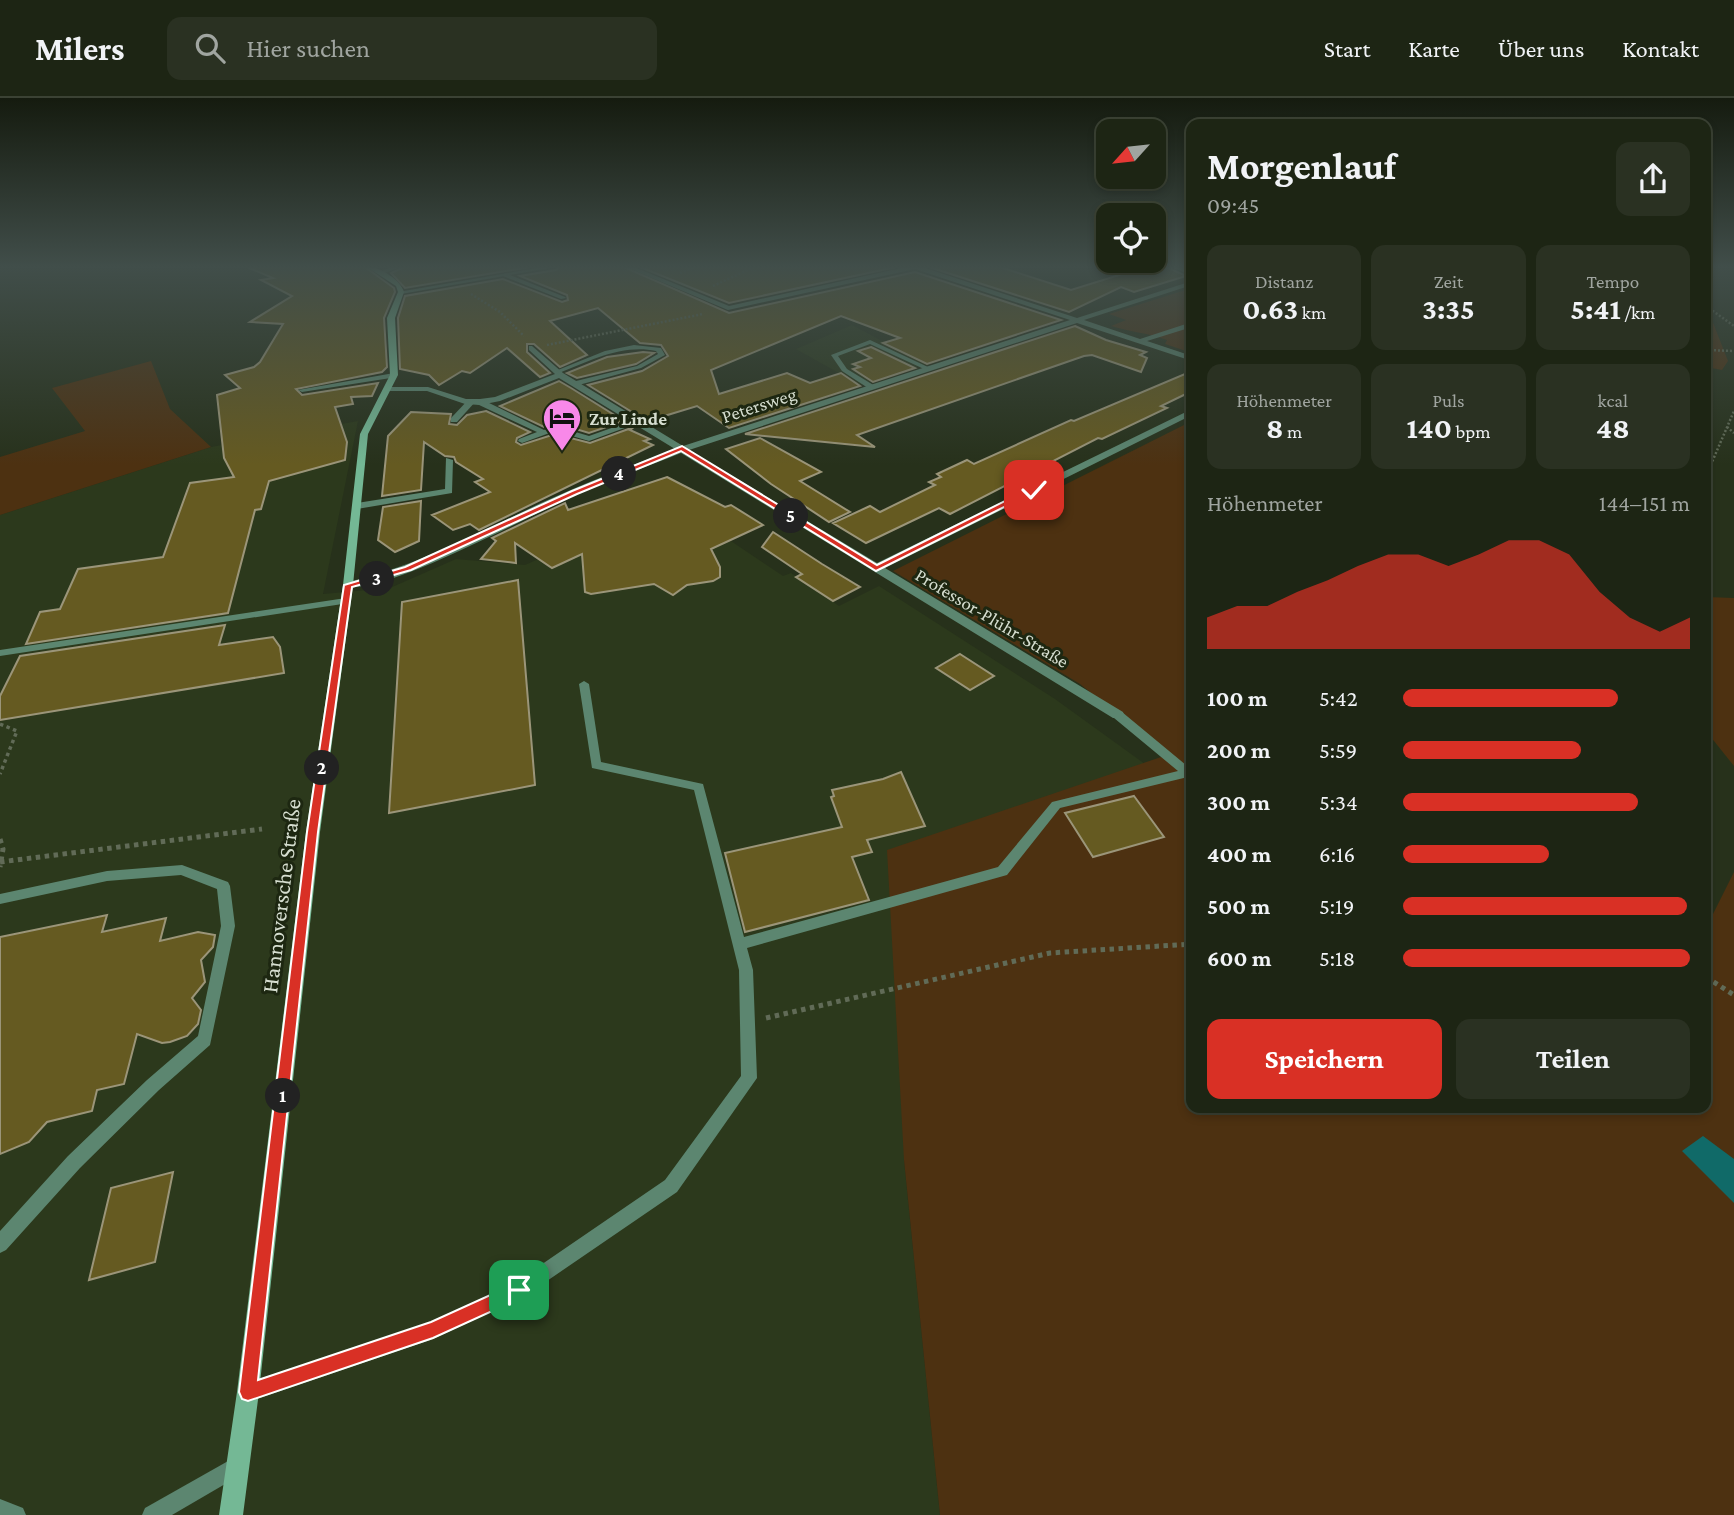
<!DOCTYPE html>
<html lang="de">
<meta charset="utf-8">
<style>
body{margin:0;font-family:"Crimson Pro",serif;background:#2a3122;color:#f1f3f6;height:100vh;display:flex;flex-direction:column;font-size:26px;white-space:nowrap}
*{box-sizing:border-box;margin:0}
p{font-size:23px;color:#a0a5a0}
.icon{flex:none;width:38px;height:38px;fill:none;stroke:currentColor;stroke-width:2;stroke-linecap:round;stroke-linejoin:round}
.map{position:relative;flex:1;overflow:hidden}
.details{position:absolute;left:1186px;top:21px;width:525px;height:994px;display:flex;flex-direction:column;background:#1d2514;border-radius:14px;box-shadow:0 4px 10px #0003,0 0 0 2px #3b4234}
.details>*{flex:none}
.needle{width:46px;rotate:243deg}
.fabs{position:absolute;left:1096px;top:21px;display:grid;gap:14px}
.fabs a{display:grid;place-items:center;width:70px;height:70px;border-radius:14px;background:#1d2514;box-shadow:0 4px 10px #0003,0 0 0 2px #3b4234;font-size:35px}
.pin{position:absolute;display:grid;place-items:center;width:60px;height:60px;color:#fff;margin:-30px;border-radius:14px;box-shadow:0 4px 10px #0006}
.km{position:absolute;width:35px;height:35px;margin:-18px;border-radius:50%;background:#222;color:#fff;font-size:19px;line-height:35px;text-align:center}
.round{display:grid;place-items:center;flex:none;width:74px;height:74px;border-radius:14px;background:#2a3122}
.summary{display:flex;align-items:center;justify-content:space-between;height:119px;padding:0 21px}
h1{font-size:38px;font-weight:700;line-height:52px}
.metrics{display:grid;grid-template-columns:repeat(3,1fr);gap:10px;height:119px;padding:7px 21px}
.metrics div{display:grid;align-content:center;border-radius:14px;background:#2a3122;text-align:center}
.metrics b{font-size:30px;font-weight:700}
.metrics small{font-size:19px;font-weight:400}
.metrics p{font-size:19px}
.chart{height:196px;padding:14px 21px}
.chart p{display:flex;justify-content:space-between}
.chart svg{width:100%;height:126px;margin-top:7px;fill:#d93025;opacity:.7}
.action{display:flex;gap:14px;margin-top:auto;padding:14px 21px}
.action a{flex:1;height:80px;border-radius:14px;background:#d93025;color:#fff;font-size:28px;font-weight:700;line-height:80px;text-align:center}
.action a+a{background:#2a3122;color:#f1f3f6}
ul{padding:0 21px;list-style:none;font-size:23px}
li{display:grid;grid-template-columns:112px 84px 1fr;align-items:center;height:52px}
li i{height:18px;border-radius:9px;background:#d93025}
header{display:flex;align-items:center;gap:42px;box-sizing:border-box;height:98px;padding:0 35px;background:#1d2514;border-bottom:2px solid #3b4234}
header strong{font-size:33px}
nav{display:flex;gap:38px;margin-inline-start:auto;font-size:24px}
.search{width:490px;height:63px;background:#2a3122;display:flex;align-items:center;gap:18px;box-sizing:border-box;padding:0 24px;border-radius:14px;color:#a0a5a0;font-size:26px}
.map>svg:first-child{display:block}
</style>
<header>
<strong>Milers</strong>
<div class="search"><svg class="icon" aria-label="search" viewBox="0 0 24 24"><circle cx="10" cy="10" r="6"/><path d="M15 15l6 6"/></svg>Hier suchen</div>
<nav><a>Start</a><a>Karte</a><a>Über uns</a><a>Kontakt</a></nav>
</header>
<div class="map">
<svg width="1734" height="1417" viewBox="0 0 1734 1417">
<rect width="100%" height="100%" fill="#27311b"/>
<g fill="#2c391c">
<path d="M852,227L888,246L941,248L957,256L860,287L796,251Z"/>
<path d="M358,323L323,496L390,490L456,461L525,467L670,402L783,478L791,475L839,508L879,488L1055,601L1192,700L904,1062L940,1417H0V417L211,349Z"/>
</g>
<g fill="#4d3111">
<path d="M1192,190V255L1165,246L1167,242C1149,235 1130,234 1111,228L1126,222L1109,216Z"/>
<path d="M1706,219L1712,222L1728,263L1722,272L1706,269Z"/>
<path d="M151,263L170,311L211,349L0,417V359L85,333L52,290Z"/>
<path d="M1192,323V1010H1706V830L1734,774V1417H940L904,1062L887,752L1167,657L1080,586L893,473Z"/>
<path d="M1706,499L1734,500V668L1706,633Z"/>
</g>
<path fill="#106a68" d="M1703,1038L1734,1061V1105L1682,1053Z"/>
<g fill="#655a21" stroke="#9b9579" stroke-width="2">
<path d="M247,169H365L394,190L395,194L384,220L387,269L382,274L296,291L302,297L378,285L372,298L351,299L353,306L335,309L347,344L345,362L269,383L261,411L255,412L228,515L26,546L40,514L60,511L78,471L163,459L190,385L234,379L224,360L217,297L240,290L225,277L254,269L260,264L283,226L250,224L292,198L261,182L273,180Z"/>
<path d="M404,169H530L405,190L391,175Z"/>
<path d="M559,169H624L729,215L915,174L1061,222L927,266L883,245L900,240L841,218L711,272L719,296L787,275L810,285L841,275L860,288L729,330L697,308L661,319L650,325L588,287L642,273L668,258L661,247L640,245L598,210L550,223L587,257L560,269L534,246H527V254L550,275L540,279L507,250L470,275L462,273L439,287L429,277L400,271L398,220L405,198L503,181L562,204L568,202L567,197L520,178L556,172Z"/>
<path d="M640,169H896L729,205Z"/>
<path d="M929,169H1000L1071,192L1145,169H1167L1186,178L1134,194L1121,189L1069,214Z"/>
<path d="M1075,228L1106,242L1146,254L1140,257L1147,260L1141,274L1092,257L1084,258L857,337L875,349L745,336Z"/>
<path d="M871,249L915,270L873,284L853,271L860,269L853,266L871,260L858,253Z"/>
<path d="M643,254L654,255L636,266L577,280L567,275L607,259Z"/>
<path d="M1192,273V293L1161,308L1167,310L1102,341L1098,340L950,416L939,410L866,445L833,425L870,408L880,414L935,387L929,384L941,379L937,376L967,362L974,366L1071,322L1074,323Z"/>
<path d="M559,283L571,290L624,323L589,335L556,325L544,329L500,308Z"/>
<path d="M486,313L530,334L517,340L516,344L521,347L555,336L590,345L634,329L630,332L650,341L644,343L653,347L479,432L470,426L453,432L432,417L490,394L475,384L483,381L456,364L454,359L445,358L424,344L421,392L382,398L388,338L411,314L451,316L449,326L457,327L467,317Z"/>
<path d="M760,340L821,374L800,383L850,414L829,424L771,386L726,351Z"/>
<path d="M667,379L725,409L731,407L763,427L711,451L720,469V479L713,483L687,487L673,497L654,486L591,496L585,494L582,456L552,470L515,445L516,465L481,461L496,443L492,440L565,405L568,412Z"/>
<path d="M421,403L419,443L395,454L378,442L383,409Z"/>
<path d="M773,434L822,466L860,489L833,503L796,479L802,476L762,449Z"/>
<path d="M518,482L535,687L389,715L402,504Z"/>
<path d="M225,527L219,547L273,539L280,549L284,575L0,622V598L20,558Z"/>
<path d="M960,556L994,578L970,592L936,570Z"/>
<path d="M901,674L925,728L867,742L872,754L852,759L869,802L745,834L725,755L842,729L831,699L834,698L832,692L883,681Z"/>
<path d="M1134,698L1164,739L1093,759L1065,715Z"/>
<path d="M107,817L102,834L166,820L160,843L198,834L215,837L213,849L201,862L205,884L192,900L201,912L198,926L187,938L170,944L162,945L137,936L124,986L97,992L92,1013L47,1024L29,1044L0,1056V839Z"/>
<path d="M173,1074L155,1164L89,1182L111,1090Z"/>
</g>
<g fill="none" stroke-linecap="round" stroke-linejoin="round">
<g stroke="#616b57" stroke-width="2.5" stroke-dasharray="2 2" stroke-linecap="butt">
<path d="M680,175L695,169"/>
<path d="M713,188L754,169"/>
<path d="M471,196L500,214L524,238"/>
<path d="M1706,208L1734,228"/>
<path d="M547,247L703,216"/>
<path d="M1706,252L1734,253"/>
<path d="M1727,329L1734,335"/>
<path d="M1706,378L1734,313"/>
</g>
<path stroke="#616b57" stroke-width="3.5" stroke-dasharray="3.5 3.5" stroke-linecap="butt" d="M0,626L17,633L0,676"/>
<g stroke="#616b57" stroke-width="5" stroke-dasharray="4.5 4.5" stroke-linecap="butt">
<path d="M0,741L3,751L0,769"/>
<path d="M0,764L262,731"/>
<path d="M1706,879L1734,897"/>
<path d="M766,920L1050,855L1192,846"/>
</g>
<g fill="#5c8670" fill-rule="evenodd">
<path d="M505,175L565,199L566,200L561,201L503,178Z"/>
<path d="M870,242L928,269L930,270L924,271L870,246L838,258L847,271L875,288L868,290L842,273L831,257Z"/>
<path d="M634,247L661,250L665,257L641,270L575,288H572V284L637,268L658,256L656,253C622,246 590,263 559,275L553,274L605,253Z"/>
<path d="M394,275H397V279L302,294L298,292Z"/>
<path d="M469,301L476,303L457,324H451V320Z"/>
<path d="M477,302H483L544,332L555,328L589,338L634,322L641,324L589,343L555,333L522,345L518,343L519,341L537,334L477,306Z"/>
<path d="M446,360L453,362L452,395L357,411L353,408L357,405L445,391Z"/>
<path d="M346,500L351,503L349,505L0,558V552Z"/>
<path d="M584,583L589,586L601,664L703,686L744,839L998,769L1052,704L1178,673L1114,620L1112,617L1114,614H1122L1192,672V678L1060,710L1007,777L747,850L753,872L757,980L677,1094L525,1198L433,1241L248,1304L241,1301L238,1294L241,1287L431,1224L513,1186L665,1082L741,978L739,872L694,692L592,670L579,586Z"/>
<path d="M182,767L228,784L230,788L235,828L210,947L159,992L80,1070L6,1152L0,1155V1133L68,1058L147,982L198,938L221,828L217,791L181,777L107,783L0,806V796L107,773Z"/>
<path d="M237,1358L244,1361L247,1368L244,1375L172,1417H142L145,1410Z"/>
<path d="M0,1401L23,1410L26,1417H0Z"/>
</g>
<g fill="#5c8670" fill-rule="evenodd">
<path d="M392,169H401L382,176L379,174Z"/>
<path d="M543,169H556L401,196L398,194Z"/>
<path d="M626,169H634L729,208L906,169H922L1077,220L1192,183V187L1084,222L1140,241L1192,224V229L1147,243L1192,258V263L1077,225L689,352L877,465L1192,311V317L885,470L1123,614L1124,617L1123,620H1113L681,355C646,369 611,381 576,397C529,417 388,496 344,489V485C415,469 476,436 541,405C585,385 630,368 675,351L559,280L500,303L480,307L465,306L427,293H389L385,291L386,289H428L466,301H480L495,299L555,276L529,252V248H532L563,275L683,348L1070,222L915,171L728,212Z"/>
<path d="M1170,169H1179L1192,173V177Z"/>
</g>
<path fill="#74b895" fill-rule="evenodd" d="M367,169C379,168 401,182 404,194L395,220L398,277L368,336L353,487L320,734L259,1294L243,1417H219L237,1294L306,734L343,487L360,336L390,277L387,220L398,194L396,188Z"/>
</g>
<linearGradient id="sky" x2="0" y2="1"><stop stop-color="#151b0f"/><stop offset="0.46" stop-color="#414e4a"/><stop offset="1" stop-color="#414e4a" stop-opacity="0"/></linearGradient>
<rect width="1734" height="367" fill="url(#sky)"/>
<path fill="#d93025" stroke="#fff" stroke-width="2" d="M682,348L877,467L1031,390L1038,392L876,473L681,353L577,396L411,472L352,489L318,734L258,1282L431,1224L519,1184L525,1186L528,1192L525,1198L433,1240L248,1303L242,1301L239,1294L307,734L344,487L405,469L572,393Z"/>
<defs>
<g id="hotel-pin" transform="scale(2.0125)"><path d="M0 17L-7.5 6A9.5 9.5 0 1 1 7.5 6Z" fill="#f888e9" stroke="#1d2711"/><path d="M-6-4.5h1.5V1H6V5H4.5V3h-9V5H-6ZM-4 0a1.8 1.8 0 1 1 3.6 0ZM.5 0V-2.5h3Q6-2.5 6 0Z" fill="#111"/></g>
</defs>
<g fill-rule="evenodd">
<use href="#hotel-pin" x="562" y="320"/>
</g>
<g text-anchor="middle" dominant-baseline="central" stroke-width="6" stroke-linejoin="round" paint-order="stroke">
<g font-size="19" fill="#d6ded0" stroke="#1d2711">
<text transform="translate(759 307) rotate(-18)">Petersweg</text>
<text transform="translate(992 520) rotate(31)">Professor-Plühr-Straße</text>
</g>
<g font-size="19" font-weight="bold" fill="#d6ded0" stroke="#1d2711" text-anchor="start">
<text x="589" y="320">Zur Linde</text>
</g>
<g font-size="23" fill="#d6ded0" stroke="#1d2711">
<text transform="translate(281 798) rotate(-83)">Hannoversche Straße</text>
</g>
</g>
</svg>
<div class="fabs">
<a><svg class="needle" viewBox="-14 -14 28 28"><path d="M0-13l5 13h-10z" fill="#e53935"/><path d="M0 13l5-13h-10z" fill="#a0a5a0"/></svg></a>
<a><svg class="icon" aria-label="locate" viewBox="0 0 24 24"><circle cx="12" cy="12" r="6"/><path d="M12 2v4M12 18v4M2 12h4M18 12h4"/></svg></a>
</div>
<div class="pin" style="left:519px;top:1192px;background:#1e9e55"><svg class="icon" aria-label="arrive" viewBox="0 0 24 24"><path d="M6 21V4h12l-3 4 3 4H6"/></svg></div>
<div class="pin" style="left:1034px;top:392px;background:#d93025"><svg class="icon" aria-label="check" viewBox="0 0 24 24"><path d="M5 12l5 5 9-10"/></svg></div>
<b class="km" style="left:283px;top:998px">1</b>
<b class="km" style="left:322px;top:670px">2</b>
<b class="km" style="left:377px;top:481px">3</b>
<b class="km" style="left:619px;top:376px">4</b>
<b class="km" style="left:791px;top:418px">5</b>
<section class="details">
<div class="summary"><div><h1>Morgenlauf</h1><p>09:45</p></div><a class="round"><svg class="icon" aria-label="share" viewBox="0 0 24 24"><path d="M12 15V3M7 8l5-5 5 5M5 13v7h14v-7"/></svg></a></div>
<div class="metrics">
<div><p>Distanz</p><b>0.63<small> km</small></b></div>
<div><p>Zeit</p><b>3:35</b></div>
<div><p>Tempo</p><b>5:41<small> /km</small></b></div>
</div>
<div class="metrics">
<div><p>Höhenmeter</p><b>8<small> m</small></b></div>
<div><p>Puls</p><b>140<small> bpm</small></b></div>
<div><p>kcal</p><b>48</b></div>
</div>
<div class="chart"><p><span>Höhenmeter</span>144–151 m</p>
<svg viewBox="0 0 160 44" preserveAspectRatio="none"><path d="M0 44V33L10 29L20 29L30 24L40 20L50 15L60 11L70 11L80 15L90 11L100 6L110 6L120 11L130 24L140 33L150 38L160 33V44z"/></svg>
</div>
<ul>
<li><b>100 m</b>5:42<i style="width:75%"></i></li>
<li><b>200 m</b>5:59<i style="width:62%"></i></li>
<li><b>300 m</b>5:34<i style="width:82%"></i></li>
<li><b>400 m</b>6:16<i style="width:51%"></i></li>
<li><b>500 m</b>5:19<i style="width:99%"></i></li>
<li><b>600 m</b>5:18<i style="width:100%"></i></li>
</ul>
<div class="action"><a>Speichern</a><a>Teilen</a></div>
</section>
</div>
